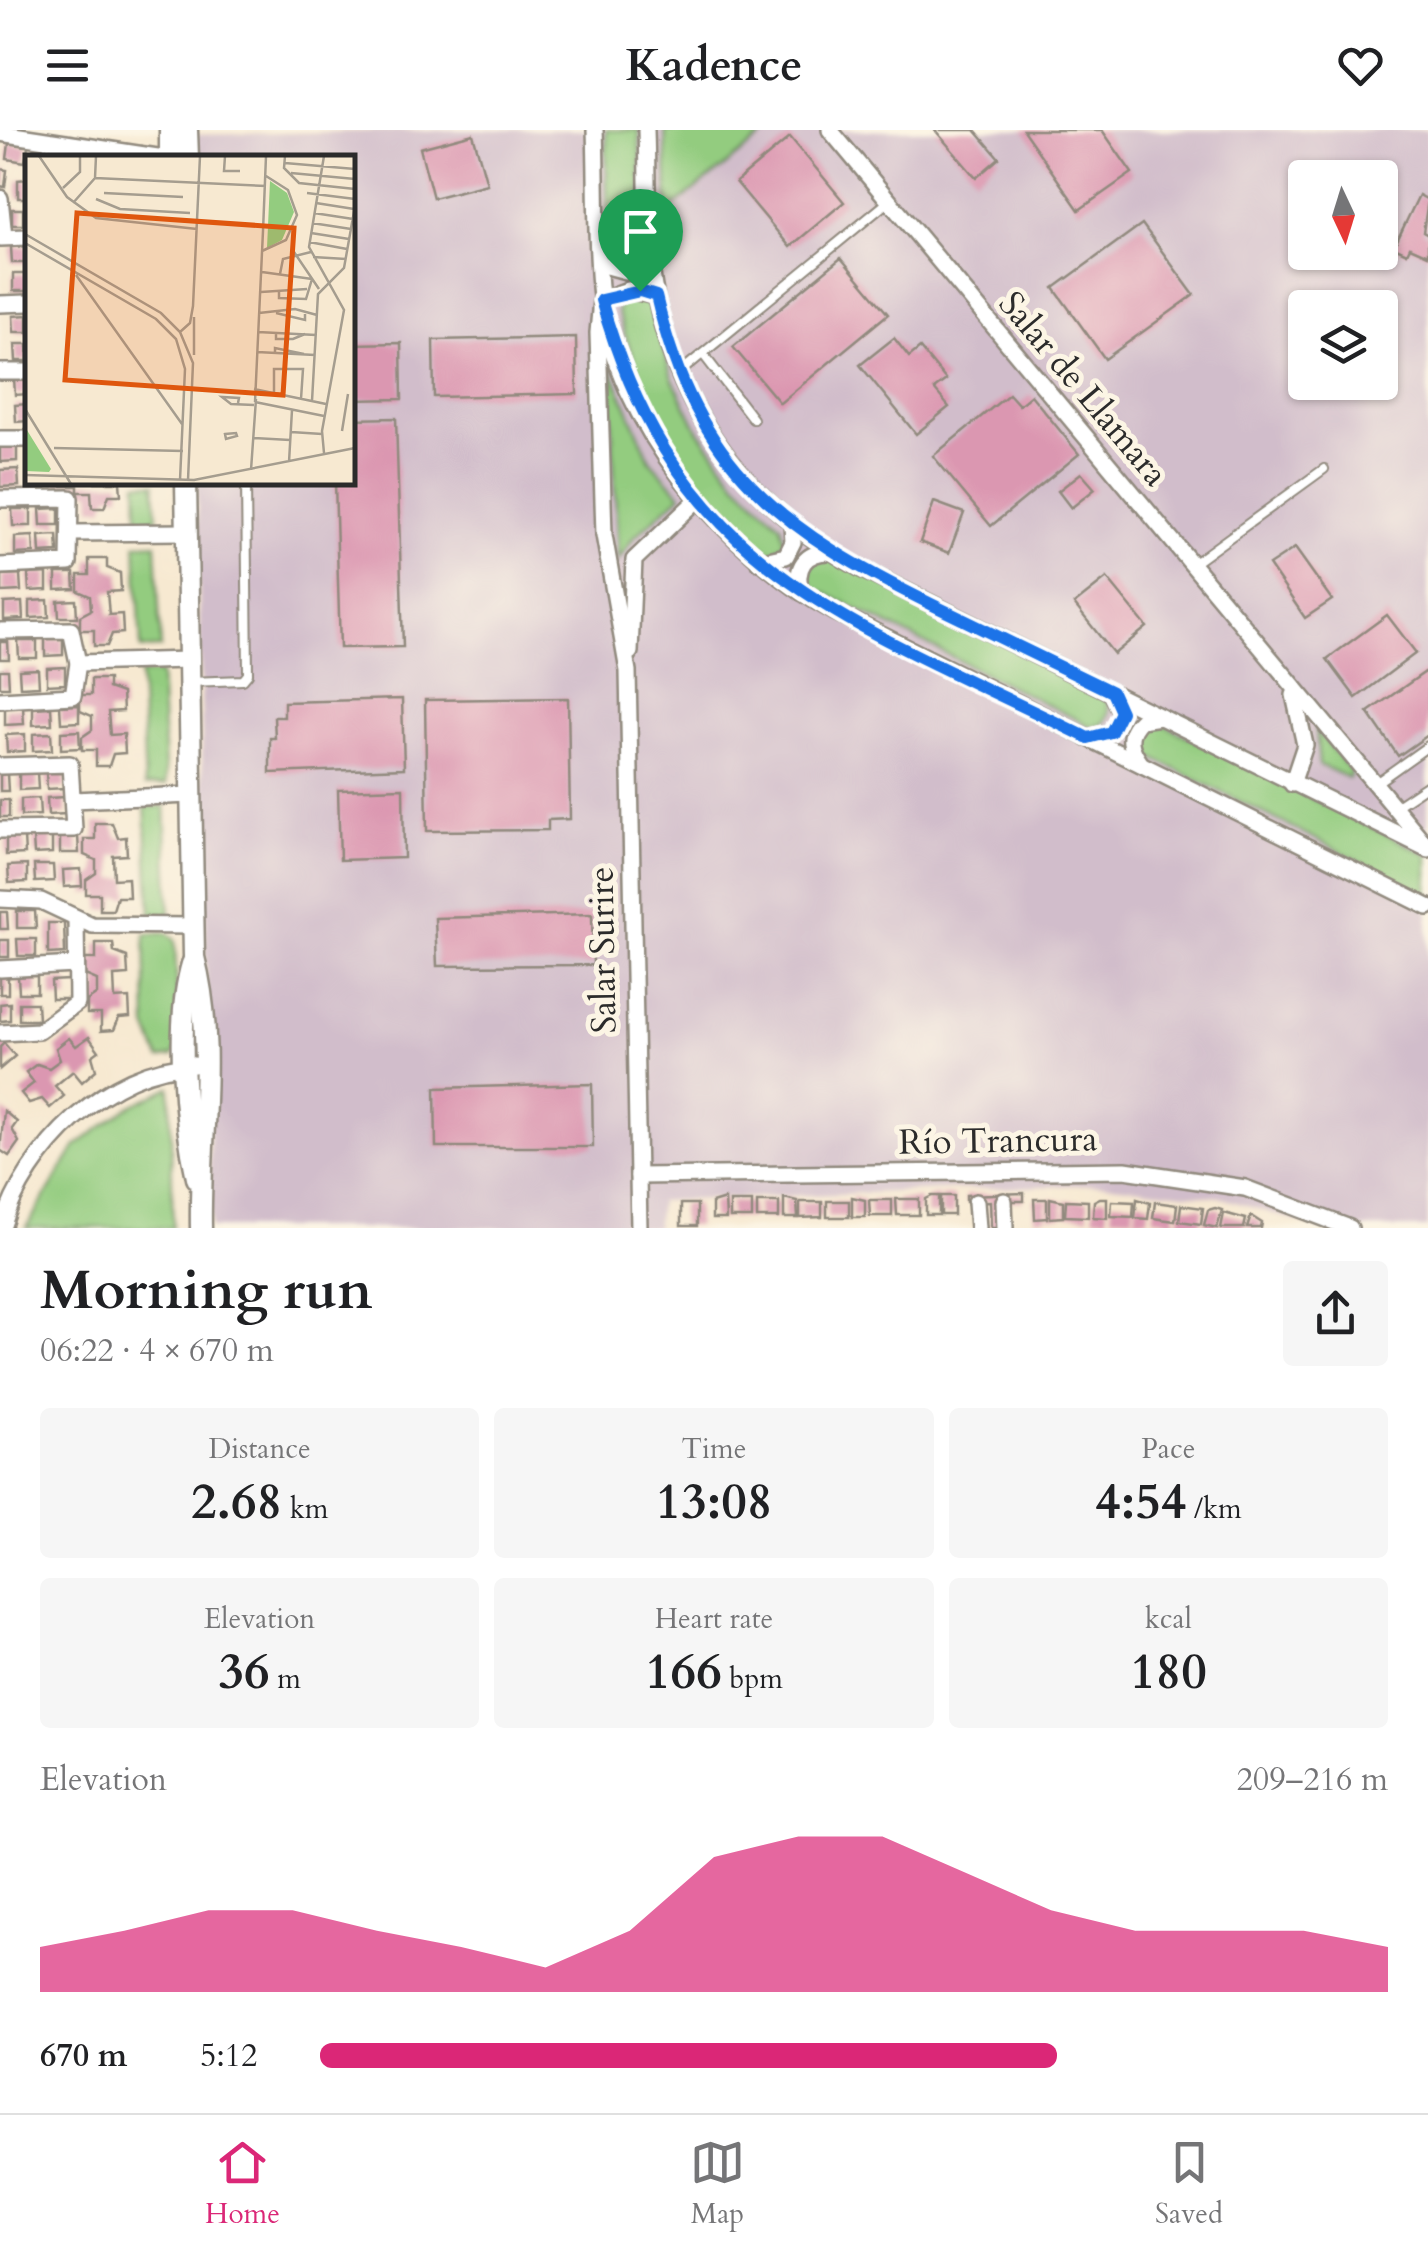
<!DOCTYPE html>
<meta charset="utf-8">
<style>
body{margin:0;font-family:Cardo,serif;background:#f6f6f6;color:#202124;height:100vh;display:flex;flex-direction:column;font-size:38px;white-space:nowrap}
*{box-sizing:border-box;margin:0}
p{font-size:32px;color:#757577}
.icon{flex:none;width:55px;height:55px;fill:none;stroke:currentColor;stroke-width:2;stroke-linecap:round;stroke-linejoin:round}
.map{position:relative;height:1098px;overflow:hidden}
.sheet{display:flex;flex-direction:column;background:#fff;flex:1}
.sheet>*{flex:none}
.needle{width:65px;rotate:176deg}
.fabs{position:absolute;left:1288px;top:30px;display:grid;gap:20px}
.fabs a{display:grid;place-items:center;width:110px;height:110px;border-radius:10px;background:#fff;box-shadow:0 2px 8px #0004;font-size:50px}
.pin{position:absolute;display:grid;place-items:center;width:85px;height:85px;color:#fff;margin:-102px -42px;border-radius:50% 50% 50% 0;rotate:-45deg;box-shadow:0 0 10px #0007}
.pin .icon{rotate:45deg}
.round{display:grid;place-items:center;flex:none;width:105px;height:105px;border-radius:10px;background:#f6f6f6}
.head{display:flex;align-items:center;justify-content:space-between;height:170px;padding:0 40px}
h1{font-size:55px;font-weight:600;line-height:75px}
.metrics{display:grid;grid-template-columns:repeat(3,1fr);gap:15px;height:170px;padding:10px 40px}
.metrics div{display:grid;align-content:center;border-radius:10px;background:#f6f6f6;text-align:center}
.metrics b{font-size:50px;font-weight:600}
.metrics small{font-size:28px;font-weight:400}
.metrics p{font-size:28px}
.chart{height:280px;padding:20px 40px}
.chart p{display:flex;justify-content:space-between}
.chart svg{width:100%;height:180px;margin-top:10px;fill:#db2777;opacity:.7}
ul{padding:0 40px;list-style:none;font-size:32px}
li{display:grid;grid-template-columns:160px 120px 1fr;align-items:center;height:75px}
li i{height:25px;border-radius:12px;background:#db2777}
header{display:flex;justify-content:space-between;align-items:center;height:130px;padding:0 40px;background:#fff;font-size:45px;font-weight:600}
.tabs{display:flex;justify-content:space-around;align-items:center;height:140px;border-top:2px solid #e0e0e0;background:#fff;font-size:28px;color:#757577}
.tabs a{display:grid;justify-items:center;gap:5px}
.tabs .active{color:#db2777}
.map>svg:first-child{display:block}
</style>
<header><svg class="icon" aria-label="menu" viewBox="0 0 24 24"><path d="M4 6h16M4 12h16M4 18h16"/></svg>Kadence<svg class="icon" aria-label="heart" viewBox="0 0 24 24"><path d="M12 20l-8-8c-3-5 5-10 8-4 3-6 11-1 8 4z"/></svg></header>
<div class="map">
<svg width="1428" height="1098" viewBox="0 0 1428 1098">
<rect width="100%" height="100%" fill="#fcf5e5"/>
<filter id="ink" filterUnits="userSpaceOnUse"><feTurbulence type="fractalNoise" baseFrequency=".01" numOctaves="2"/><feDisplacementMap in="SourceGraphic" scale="20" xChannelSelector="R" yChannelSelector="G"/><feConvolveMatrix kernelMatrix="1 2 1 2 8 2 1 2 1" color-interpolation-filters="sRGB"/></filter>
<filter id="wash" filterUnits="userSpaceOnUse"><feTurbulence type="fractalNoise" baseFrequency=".0048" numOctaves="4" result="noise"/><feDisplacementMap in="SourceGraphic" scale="40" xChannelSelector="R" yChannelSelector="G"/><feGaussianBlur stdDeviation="2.25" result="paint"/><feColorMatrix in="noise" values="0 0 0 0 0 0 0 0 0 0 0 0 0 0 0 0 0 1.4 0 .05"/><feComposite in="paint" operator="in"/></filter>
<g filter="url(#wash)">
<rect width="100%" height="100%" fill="#f7e9d1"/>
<path fill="#d1bdcb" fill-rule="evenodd" d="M447,0H1428V1098H1318L1219,1067L1102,1054L659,1071L656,1098H211L197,353L352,352V28L191,27L190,5ZM1305,48H1380V122H1305ZM1305,178H1380V252H1305Z"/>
<g fill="#93cc7f" stroke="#5f7c55" stroke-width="2.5">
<path d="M606,0H639L644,117L630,131L611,126L608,115Z"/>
<path d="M665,0H771L668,81Z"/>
<path d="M638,167L648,171L672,248L698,300L736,352L781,395L785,412L774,423C696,390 641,257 617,181L623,169Z"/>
<path d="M610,237L650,330L681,365L633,408L618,431Z"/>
<path d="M137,353H155L157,389L138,390Z"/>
<path d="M156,413L161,518L141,519L136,414Z"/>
<path d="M820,428H833L1104,564C1109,576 1112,584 1102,595L1090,596L813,457L808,446L810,435Z"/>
<path d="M160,543L166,655L145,656L140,544Z"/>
<path d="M1158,592L1428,725V765L1145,624L1140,604Z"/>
<path d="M1316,600L1351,642L1349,648L1319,635Z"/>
<path d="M165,676L170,784L151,785L145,677Z"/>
<path d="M167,803L175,810L179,914L173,926L160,929L147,897L145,804Z"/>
<path d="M170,957L173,1098H26L76,1016L127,978Z"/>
</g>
<g id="blocks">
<g fill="#db97b1">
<path d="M935,0H975L999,28L976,48Z"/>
<path d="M1023,0H1102L1132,43L1079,80Z"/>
<path d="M473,4L487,54L433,68L420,18Z"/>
<path d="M790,7L844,72L790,117L736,52Z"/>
<path d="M9,13L28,16L25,32L7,29Z"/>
<path d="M34,18L56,21L55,28H33Z"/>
<path d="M0,39L7,40L5,57L0,56Z"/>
<path d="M28,49V68H18V50Z"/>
<path d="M1419,65L1428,70L1423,102L1428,105V125L1410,117L1407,123L1394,117Z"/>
<rect x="12" y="79" width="11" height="16"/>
<path d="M1142,94L1194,165L1105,229L1054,158Z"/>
<path d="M28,116V133H12L11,117Z"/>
<path d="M841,128L888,184L780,273L733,217Z"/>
<rect x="13" y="144" width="15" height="17"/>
<path d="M28,185V202H14L13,186Z"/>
<path d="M576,207L577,264L434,267L433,210Z"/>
<path d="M894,208L909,227L920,218L946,250L934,259L949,277L916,304L860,235Z"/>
<path d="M401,213L402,269L352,270V214Z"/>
<path d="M15,214H28V231H16Z"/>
<path d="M28,247V264L15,265L14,248Z"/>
<path d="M1009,264L1019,275L1031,265L1079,324L991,396L933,326Z"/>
<path d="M28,274V291L16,292L15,275Z"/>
<path d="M396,288L403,517L340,518L335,352H352V289Z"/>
<path d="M17,314V331L0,332V315Z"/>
<path d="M18,339L19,356L0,357V340Z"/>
<path d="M1081,343L1095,359L1071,378L1058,361Z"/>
<path d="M55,352H120L121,365H109L104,378H92L91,362H78V356H55Z"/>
<path d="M934,372L964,383L949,423L920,412Z"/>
<path d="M59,378V395H41L40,379Z"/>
<path d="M12,379H31V396H13Z"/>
<path d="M57,405L58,422L40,423L39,406Z"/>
<path d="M33,406L34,423L15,424V407Z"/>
<path d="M1295,418L1332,470L1305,488L1269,435Z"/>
<path d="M89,429H107V438L120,443L121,461L107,462L109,485L122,484L123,503L112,504L107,516H94V500H80V486L91,480L90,466L78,461V445H89Z"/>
<path d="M47,443V460L29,461L28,444Z"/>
<path d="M56,443H74L75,459L56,460Z"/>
<path d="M20,444L21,461L2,462V445Z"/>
<path d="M1107,448L1147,497L1114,524L1074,474Z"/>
<path d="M48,470L49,487L30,488V471Z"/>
<path d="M76,470L77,487H59L58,471Z"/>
<path d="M22,472L23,489L4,490V473Z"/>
<path d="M1387,485L1416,523L1356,568L1327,529Z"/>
<path d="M45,509H63V525L45,526Z"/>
<path d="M18,511H37V528H19Z"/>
<path d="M0,512H8L9,529H0Z"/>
<path d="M65,537V554L47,555V538Z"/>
<path d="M38,539L39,556L20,557L19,540Z"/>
<path d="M0,540H8L9,557H0Z"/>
<path d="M1428,540V605L1398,626L1368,582Z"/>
<path d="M91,549H108V558L122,563L123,581L108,582L110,605L124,604L125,623L113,624L109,636H96V620H82V607L92,600V586L80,581V565H91Z"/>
<path d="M568,568L570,689L548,690V700L427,701L425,570Z"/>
<path d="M402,569L404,638L270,643V608H275L274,587H284V572Z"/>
<path d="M79,575V592L61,593L60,576Z"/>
<path d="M23,577L24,594L5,595V578Z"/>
<path d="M51,577L52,594L33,595V578Z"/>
<path d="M79,601L80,618L61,619V602Z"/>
<path d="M51,603L52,620L33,621V604Z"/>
<path d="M25,604V621L7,622L6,605Z"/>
<path d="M65,641V658L47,659L46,642Z"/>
<path d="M37,642L38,659L19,660V643Z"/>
<path d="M0,644H7L8,661H0Z"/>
<path d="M403,658L404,728L340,730L338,660Z"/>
<path d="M66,667V684L48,685L47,668Z"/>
<path d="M39,668L40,685L21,686V669Z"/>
<rect x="0" y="670" width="9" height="17"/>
<path d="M95,693H112L118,708L126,707L127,725L113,726L114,749L128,748L129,767H117L113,780H100V764H86V750L96,743V730L84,725V709H95Z"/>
<path d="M52,706V723L34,724L33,707Z"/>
<path d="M60,706H78L79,723H60Z"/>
<path d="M24,707L25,724L6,725V708Z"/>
<path d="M27,735V752L9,753L8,736Z"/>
<path d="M34,735H53L54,751L35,752Z"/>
<path d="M81,739L82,756L64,757L63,740Z"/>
<path d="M17,781H35L36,798H17Z"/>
<path d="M0,782H7L8,799H0Z"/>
<path d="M592,784L593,835L437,836L435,788Z"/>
<path d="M48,793H64L65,823L48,824Z"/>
<path d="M17,809H36V826H18Z"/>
<rect x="0" y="810" width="9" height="17"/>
<path d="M96,813H113L114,822L127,827L128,845L114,846L115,869L129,868L130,887L119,888L114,900L101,901V884H87V871L97,864V850L85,845V829H96Z"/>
<path d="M18,846H37V863H19Z"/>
<rect x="0" y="847" width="8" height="17"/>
<path d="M68,850L69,869H52L51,851Z"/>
<path d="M10,873V890L0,891V874Z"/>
<path d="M19,873H37L38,890H19Z"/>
<path d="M89,907L99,921L92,926L96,940L82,952L73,941L55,956L64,966L50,978L42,969L29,973L21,963L34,953L26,942L37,934L49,938L60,930L56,918L69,908L76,916Z"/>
<path d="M4,913L15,926L0,939V917Z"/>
<path d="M592,954L593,1017H436L435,958Z"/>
<path d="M4,981L17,992L12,999L19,1012L9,1026L0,1020Z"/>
<path d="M1024,1063V1071H998V1098H991L990,1071L966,1072V1065Z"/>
<path d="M932,1066H939V1085H926V1069Z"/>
<rect x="941" y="1066" width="13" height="19"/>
<path d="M852,1067L865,1070V1087H852Z"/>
<path d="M784,1068L797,1071L798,1088H784Z"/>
<path d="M1050,1068L1063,1071V1087L1050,1088Z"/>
<path d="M1100,1068H1107V1088L1093,1087L1094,1071Z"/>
<path d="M725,1069L726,1089H712V1073Z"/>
<path d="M896,1069H919V1085H897Z"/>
<path d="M1034,1069H1047V1088L1035,1089Z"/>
<path d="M1137,1069L1150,1073L1148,1089L1135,1088Z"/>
<path d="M869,1070H892V1086H870Z"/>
<path d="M1066,1070L1088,1071V1087L1065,1086Z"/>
<rect x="827" y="1071" width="22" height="16"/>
<path d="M1112,1071L1134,1072L1133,1087L1111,1086Z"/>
<rect x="730" y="1072" width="22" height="16"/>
<rect x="757" y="1072" width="22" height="16"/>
<path d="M800,1072H822V1087L800,1088Z"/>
<path d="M1155,1072L1177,1075L1175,1091L1153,1088Z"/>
<rect x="681" y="1074" width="16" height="22"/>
<path d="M1181,1075L1203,1078L1201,1094L1179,1091Z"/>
<path d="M1215,1078L1222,1080L1217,1098L1204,1095L1208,1080Z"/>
<path d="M1224,1083L1246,1089L1244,1098H1221Z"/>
<path d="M1251,1086L1262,1093L1261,1098H1247Z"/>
</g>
</g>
</g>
<g filter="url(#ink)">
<use href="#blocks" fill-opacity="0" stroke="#918a7e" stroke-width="2.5"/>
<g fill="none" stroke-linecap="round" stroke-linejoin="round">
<g stroke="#918a7e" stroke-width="12">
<g id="service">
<path d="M703,224L753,289"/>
<path d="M679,243L889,71"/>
<path d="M1194,433L1324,339"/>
<path d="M190,552L243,550L248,544L246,352"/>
<path d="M1376,653L1428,616"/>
<path d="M1395,677L1428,655"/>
</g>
</g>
<g stroke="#918a7e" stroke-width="20">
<g id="minor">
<path d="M595,0C597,55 595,112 601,167C614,291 727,424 833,481L1428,777"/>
<path d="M646,0C648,55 645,114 656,168C680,289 755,381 861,439L1428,719"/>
<path d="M830,0L1426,715"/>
<path d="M0,3L164,28"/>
<path d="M0,68L4,107"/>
<path d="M0,108L28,107"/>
<path d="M600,134L626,141L651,130"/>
<path d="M0,174L28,173"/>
<path d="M0,242H28"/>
<path d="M0,309H28"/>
<path d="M0,369L70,368L69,433L0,436"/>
<path d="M73,403L187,402"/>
<path d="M759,432L786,426L793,412L792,396"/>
<path d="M801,462C794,438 805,421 831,422"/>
<path d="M0,501L71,500L78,533L73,566L0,570"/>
<path d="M630,522L634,430L697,370"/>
<path d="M78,533L189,530"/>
<path d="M1087,608C1106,607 1118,601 1121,582L1111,563"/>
<path d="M1141,634C1130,618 1125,605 1141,590L1160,587"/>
<path d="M0,636L70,634L74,699L0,700"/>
<path d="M1292,654L1305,615L1294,565"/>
<path d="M73,670L191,665"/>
<path d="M0,769L41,771L92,795L193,796"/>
<path d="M0,839L76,835"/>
<path d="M0,903L39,901L77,873L76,788"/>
<path d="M638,1046L1125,1040L1245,1058L1350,1098"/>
<path d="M1004,1071L1005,1098"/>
<path d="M976,1072L978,1098"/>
<path d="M2,1098C26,1019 108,937 194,935"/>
<path d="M639,1098L628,541L604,405L598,203L601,170L628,160L655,166"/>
</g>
</g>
<g stroke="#918a7e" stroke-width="25">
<g id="tertiary">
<path d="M170,0V28"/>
<path d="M187,0L188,28"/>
<path d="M186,352L194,827C217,917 199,1008 201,1098"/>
<path d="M192,834C175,891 184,991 197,1048"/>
</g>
</g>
<use href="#service" stroke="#fff" stroke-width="8"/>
<use href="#minor" stroke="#fff" stroke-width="15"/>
<use href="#tertiary" stroke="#fff" stroke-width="20"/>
</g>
</g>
<g fill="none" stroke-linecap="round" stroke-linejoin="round" filter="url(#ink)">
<g stroke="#fff" stroke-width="20">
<path id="route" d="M640,161L656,166C696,338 782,401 933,475C993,504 1052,533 1112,562L1121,582L1111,602L1088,608C854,491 679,447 601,170Z"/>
</g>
<use href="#route" stroke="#1a73e8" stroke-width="12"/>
</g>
<g text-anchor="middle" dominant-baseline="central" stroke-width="10" stroke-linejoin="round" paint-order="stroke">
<g font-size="35" fill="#2b2b2b" stroke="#fcf5e5">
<text transform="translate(1083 259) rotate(50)">Salar de Llamara</text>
<text transform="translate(603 820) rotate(-91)">Salar Surire</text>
<text transform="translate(998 1011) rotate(-1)">Río Trancura</text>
</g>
</g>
<g transform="translate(25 25)">
<rect width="330" height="330" fill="#f7e9d1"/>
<path d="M245,26L262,38L269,57L257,85L242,93ZM0,272L26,314L24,317L0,316Z" fill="#93cc7f"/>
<path fill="none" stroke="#a59d8f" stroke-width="2.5" d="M14,1L42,42L71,63L172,74M200,1L199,16H215M260,1L259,13L274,28L330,34M299,1L284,92L319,155L297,276L299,298M260,8L330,14M266,18L330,24M70,23L241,31M38,33L55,17V1M79,38L158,42M282,38L330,44M71,44L95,54L165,58M48,48L70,23L71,1M291,48L329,54M289,58L328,64M287,68L326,74M238,76L241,1M286,78L324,84M0,79L136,158L155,177L168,208L163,325M284,87L322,94M0,88L131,164L151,184L160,214L155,325M237,96L261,85L272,60L263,35L241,21M269,97L294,134M288,102L321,104M237,117L287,124M255,119L258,104L286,97M51,120L157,269M236,137L282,134M254,137V143L281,144L287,124M234,158L270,154L292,160M251,158L280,165V159M155,177L165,168L168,151L175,1M233,177L291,180M251,178V184H268L280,179M232,197L290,200M250,198V193L279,199M169,200V162M229,234L301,249M249,238V214H278L276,244M287,246L293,139L319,113L330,51M230,247L238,76M230,247L299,261M213,248L214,243L197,242L206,249L229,250M0,254L46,329M317,276L323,239M266,277L297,279M200,279L211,278L212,281L201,284ZM228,283L265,285M29,293L158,296M264,307L267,255M226,315L231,244M0,320L169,325L330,293"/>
<path fill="#df570e" fill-opacity="0.15" stroke="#df570e" stroke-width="5" d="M52,58L269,73L258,240L40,225Z"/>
<rect width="330" height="330" fill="none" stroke="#2b2b2b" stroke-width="5"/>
</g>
</svg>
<div class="fabs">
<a><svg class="needle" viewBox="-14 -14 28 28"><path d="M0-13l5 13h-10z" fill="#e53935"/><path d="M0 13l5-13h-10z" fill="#757577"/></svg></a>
<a><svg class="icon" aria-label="layers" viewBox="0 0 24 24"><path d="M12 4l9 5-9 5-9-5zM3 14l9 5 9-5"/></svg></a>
</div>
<div class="pin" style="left:640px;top:161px;background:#1e9e55"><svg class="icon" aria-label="arrive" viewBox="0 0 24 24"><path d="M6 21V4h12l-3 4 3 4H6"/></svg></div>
</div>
<section class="sheet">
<div class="head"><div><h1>Morning run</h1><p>06:22 · 4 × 670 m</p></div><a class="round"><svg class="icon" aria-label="share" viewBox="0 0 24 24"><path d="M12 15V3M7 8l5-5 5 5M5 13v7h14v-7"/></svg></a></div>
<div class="metrics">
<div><p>Distance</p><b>2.68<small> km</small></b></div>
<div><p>Time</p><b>13:08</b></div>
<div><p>Pace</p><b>4:54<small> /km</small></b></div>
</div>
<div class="metrics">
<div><p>Elevation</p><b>36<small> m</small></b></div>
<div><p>Heart rate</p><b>166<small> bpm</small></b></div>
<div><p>kcal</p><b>180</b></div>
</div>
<div class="chart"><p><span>Elevation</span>209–216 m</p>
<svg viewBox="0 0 160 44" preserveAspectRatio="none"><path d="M0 44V33L10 29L20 24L30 24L40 29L50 33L60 38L70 29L80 11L90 6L100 6L110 15L120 24L130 29L140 29L150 29L160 33V44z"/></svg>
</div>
<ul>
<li><b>670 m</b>5:12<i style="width:69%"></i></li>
</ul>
</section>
<nav class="tabs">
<a class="active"><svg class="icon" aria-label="home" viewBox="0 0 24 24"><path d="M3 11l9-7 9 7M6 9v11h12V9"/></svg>Home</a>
<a><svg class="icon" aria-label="map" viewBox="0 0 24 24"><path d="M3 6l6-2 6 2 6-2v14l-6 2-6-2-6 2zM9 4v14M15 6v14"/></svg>Map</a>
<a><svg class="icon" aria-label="saved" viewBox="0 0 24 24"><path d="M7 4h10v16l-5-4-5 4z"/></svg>Saved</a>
</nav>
